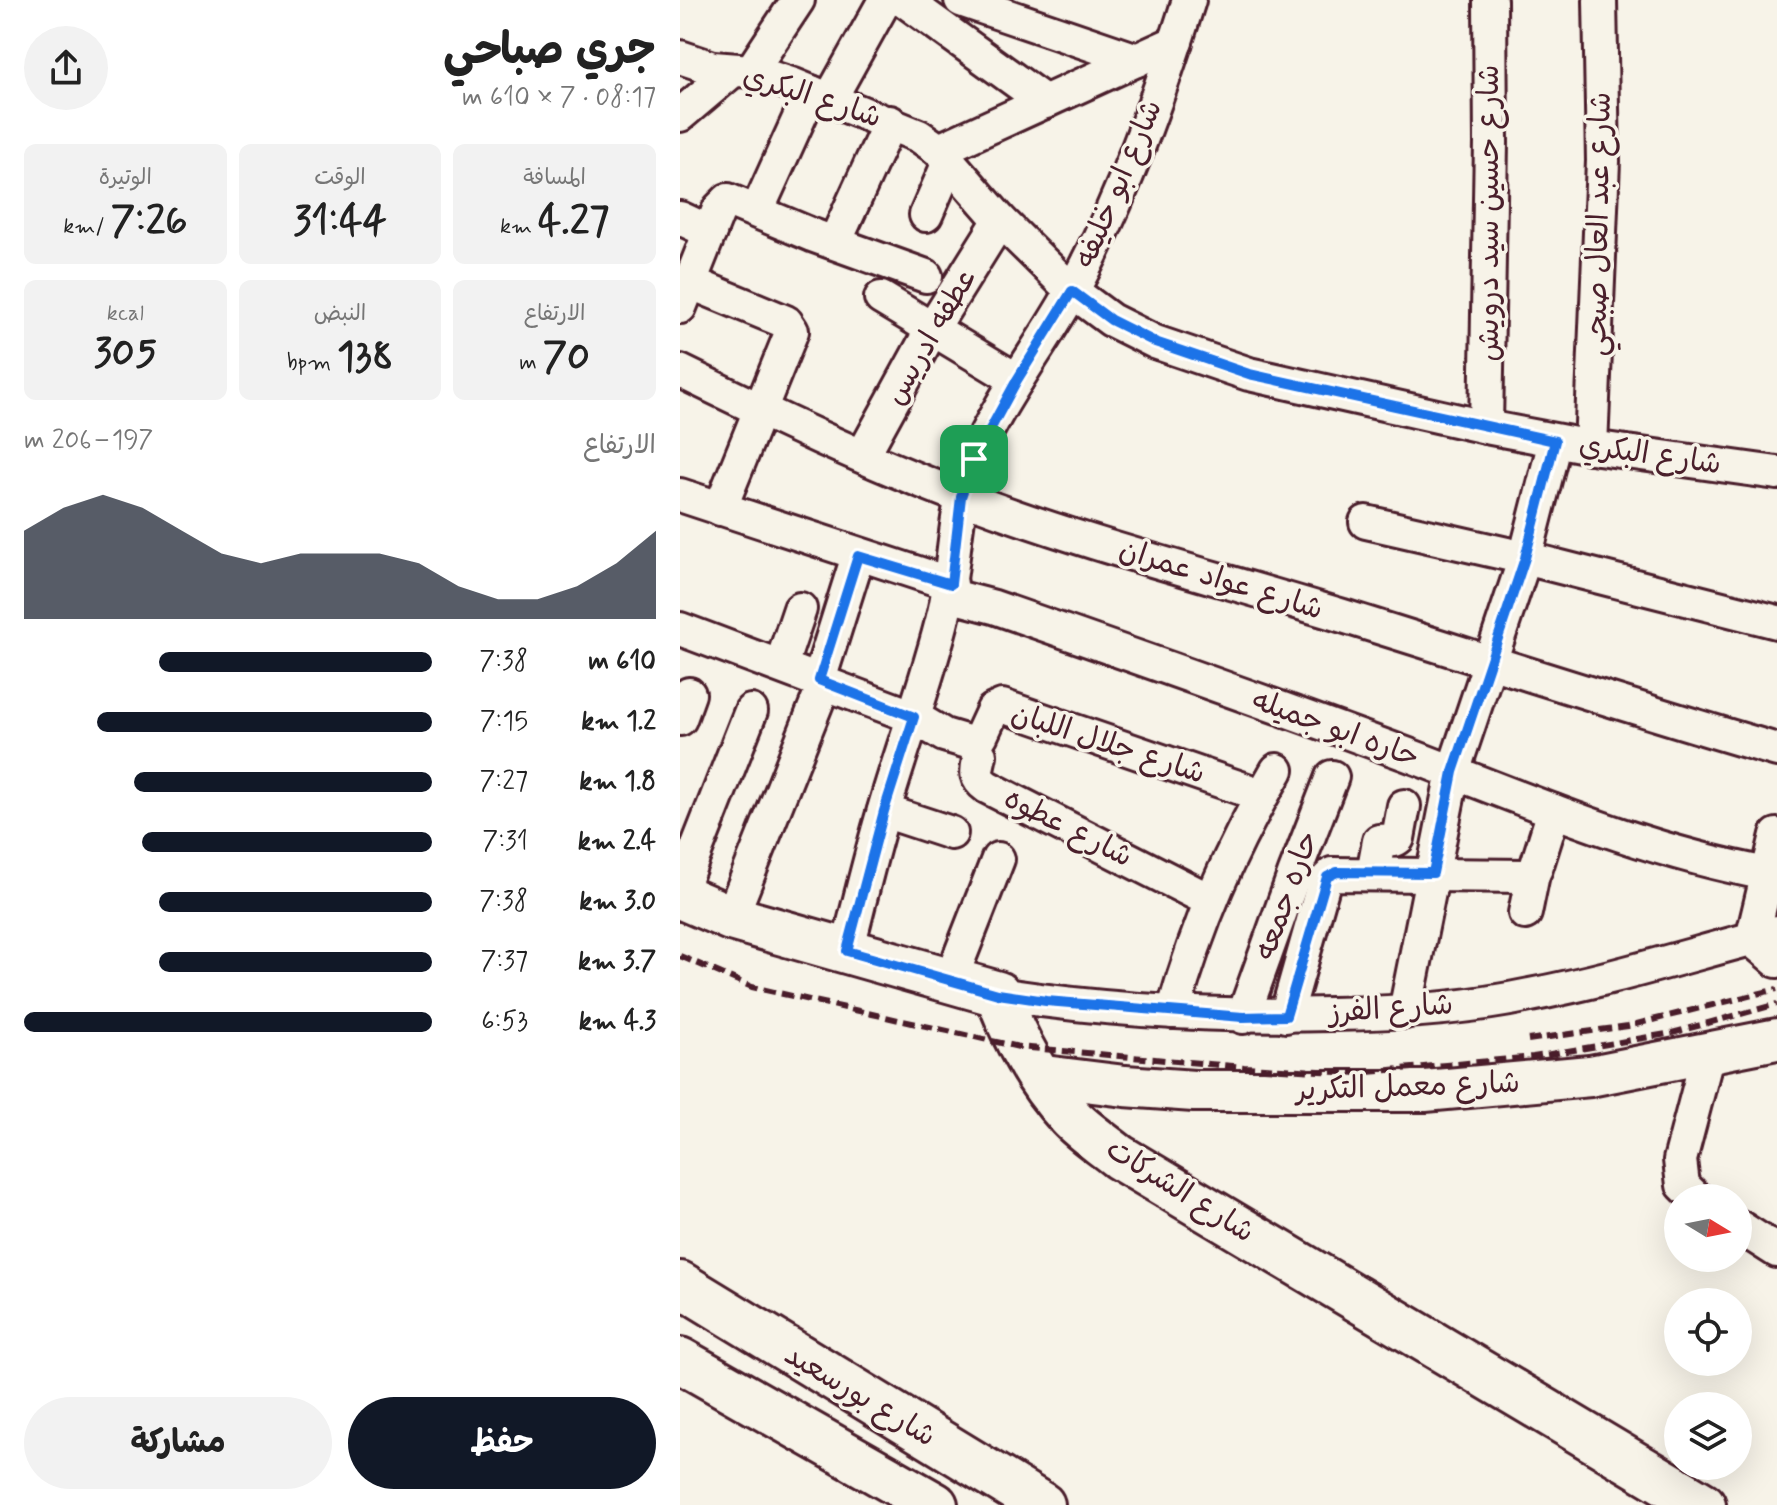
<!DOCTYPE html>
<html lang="ar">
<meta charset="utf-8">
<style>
body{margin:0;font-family:Mynerve,"Playpen Sans Arabic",sans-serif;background:#f2f2f2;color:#222;direction:rtl;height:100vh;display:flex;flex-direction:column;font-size:30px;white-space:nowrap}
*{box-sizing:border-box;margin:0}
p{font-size:26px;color:#767676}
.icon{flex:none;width:44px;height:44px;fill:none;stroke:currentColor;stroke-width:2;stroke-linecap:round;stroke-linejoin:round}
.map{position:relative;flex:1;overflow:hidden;direction:ltr}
.side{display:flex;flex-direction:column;background:#fff;width:680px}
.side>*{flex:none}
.needle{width:52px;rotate:100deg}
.tools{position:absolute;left:984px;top:1184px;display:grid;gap:16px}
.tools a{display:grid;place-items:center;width:88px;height:88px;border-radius:50%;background:#fff;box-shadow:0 8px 32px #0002;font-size:40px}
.pin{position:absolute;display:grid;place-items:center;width:68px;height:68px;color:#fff;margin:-34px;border-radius:16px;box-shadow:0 4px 12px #0006}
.round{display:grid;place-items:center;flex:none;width:84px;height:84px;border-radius:42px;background:#f2f2f2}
.overview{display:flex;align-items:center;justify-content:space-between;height:136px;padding:0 24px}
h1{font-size:44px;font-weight:700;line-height:60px}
.metrics{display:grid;grid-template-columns:repeat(3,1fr);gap:12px;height:136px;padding:8px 24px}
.metrics div{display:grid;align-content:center;border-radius:12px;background:#f2f2f2;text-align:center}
.metrics b{font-size:40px;font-weight:700}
.metrics small{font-size:22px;font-weight:400}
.metrics p{font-size:22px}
.chart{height:224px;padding:16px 24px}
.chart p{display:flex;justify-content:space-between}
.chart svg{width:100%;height:144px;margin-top:8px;fill:#111827;opacity:.7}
.primary-button{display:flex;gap:16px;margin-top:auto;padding:16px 24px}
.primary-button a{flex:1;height:92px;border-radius:48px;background:#111827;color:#fff;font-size:32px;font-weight:700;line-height:92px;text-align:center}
.primary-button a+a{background:#f2f2f2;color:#222}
ul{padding:0 24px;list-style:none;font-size:26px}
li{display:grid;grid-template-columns:128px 96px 1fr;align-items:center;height:60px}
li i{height:20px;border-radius:10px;background:#111827}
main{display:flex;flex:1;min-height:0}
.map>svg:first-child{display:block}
</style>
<main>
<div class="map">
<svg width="1097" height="1505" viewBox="0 0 1097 1505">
<rect width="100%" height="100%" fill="#f7f3e8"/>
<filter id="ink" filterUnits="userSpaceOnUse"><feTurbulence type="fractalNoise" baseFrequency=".0125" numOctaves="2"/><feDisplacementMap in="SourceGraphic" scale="16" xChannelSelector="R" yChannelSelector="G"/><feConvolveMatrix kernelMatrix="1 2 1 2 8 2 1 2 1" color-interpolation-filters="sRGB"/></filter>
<g filter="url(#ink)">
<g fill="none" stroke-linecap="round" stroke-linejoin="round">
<g stroke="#4a1f2b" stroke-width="38">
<g id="minor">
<path d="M224,0L365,102"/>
<path d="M281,0L457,60"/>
<path d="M0,57L33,68L71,71L114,85L239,136L259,150L320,220L392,291L431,320L475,342L569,374L806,427L911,447L1097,473"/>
<path d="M71,71L118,0"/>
<path d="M150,99L205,0"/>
<path d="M0,115L52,71"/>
<path d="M259,150L496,42"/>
<path d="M77,211L131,92"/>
<path d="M246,215L269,162"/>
<path d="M0,218L30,232"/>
<path d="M155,242L210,122"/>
<path d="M9,282L106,322L112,331L40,509"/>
<path d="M201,298L337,380"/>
<path d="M0,307L39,209L48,200L132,235L246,276"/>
<path d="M0,371C92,416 186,461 282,497C406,545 536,577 663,616C808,661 952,708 1097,750"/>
<path d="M806,427L811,143L810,0"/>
<path d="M911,447L923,161L920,0"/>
<path d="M183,455L252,329L320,220"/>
<path d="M0,495L271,584"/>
<path d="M686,522L845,558L1097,622"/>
<path d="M268,595L314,607C452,655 589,703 726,754C845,799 962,851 1088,874"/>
<path d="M0,629L234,717L264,735L291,743L300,755C297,770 293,777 307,787L529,900"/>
<path d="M101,665L120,609"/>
<path d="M139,680L178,556"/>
<path d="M0,719L9,694"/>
<path d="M291,743L301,736L313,710L322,706L581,795"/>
<path d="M204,811L271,833"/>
<path d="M1097,835L1073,935L1077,944L1097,961"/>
<path d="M693,873L699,841L715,840L718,838L724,806"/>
<path d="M0,891L71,711"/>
<path d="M845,913L853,874"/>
<path d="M51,918L145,682"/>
<path d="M167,951C179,904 190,857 204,810C223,744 248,680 264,613C276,562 273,507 294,459C320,398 363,345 395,286C444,195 478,99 509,0"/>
<path d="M271,979L318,859"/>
<path d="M318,994C429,1011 540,1017 651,1014C717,1013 785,1009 850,995C934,979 1015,953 1097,932"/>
<path d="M493,1012C518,924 550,849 597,770"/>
<path d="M725,1012L773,772L845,558L875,441"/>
<path d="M606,1016L644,882L652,874L848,876L853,874L856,868L874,811"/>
<path d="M563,1017L615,872L652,777"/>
<path d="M1016,1198L1003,1185L1000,1160L1029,1050"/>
<path d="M1058,1226L1097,1251"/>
</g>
</g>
<g stroke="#4a1f2b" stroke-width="46">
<path id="tertiary" d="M356,1075L445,1086L514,1091H745L910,1076L1097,1039"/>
</g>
<g stroke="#4a1f2b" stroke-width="50">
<path id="secondary" d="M0,896L51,918L318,994C335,1041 357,1081 390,1117C404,1132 423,1144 439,1157L1023,1505"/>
</g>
<g stroke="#4a1f2b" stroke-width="50">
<g id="primary">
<path d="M0,1284L362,1505"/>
<path d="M0,1360L255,1505"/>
</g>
</g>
<use href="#minor" stroke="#f7f3e8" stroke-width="32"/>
<use href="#tertiary" stroke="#f7f3e8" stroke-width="40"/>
<use href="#secondary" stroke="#f7f3e8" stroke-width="44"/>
<use href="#primary" stroke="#f7f3e8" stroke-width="44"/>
<g stroke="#4a1f2b" stroke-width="6" stroke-dasharray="12 6" stroke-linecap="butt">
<path d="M0,956L72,987L339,1047L564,1067L677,1073L853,1057L992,1033L1097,1004"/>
<path d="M848,1040L948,1026L1097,989"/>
</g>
</g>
</g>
<g fill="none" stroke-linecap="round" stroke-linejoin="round" filter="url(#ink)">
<g stroke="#fff" stroke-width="16">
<path id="route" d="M392,291L431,320L475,342L569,374L875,441L845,558L773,772L753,873L657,872L647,877L606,1016L563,1017L366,1001L318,994L167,951L204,811L234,717L139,680L178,556L271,584L281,497L294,459L337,380Z"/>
</g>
<use href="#route" stroke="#1a73e8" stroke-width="10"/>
</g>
<g text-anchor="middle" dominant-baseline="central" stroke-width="7" stroke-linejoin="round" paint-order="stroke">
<g font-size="30" fill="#4a1f2b" stroke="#f7f3e8">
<text transform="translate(132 97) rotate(18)">شارع البكري</text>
<text transform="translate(439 184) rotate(-67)">شارع ابو خليفه</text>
<text transform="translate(809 213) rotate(-90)">شارع حسين سيد درويش</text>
<text transform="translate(919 224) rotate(-89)">شارع عبد العال صبحي</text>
<text transform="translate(251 337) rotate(-60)">عطفه ادريس</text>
<text transform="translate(970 455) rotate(8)">شارع البكري</text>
<text transform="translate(541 580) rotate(17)">شارع عواد عمران</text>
<text transform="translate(655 729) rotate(20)">حاره ابو جميله</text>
<text transform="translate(428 744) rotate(18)">شارع جلال اللبان</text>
<text transform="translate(388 828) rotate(27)">شارع عطوه</text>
<text transform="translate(607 896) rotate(-70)">حاره جمعه</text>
<text transform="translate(711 1009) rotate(-4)">شارع الفرز</text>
<text transform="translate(728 1087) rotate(-2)">شارع معمل التكرير</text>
<text transform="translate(500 1191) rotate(32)">شارع الشركات</text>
<text transform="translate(180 1396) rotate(31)">شارع بورسعيد</text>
</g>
</g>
</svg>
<div class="tools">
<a><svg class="needle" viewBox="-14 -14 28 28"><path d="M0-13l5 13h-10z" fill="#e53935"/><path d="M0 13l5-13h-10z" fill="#767676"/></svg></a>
<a><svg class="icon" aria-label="locate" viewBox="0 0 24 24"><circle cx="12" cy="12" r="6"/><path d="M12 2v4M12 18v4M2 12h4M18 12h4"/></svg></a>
<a><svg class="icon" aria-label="layers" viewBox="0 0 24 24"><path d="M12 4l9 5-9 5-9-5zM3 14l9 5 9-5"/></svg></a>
</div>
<div class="pin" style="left:294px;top:459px;background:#1e9e55"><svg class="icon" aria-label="arrive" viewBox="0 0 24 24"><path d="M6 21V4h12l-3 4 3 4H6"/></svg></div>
</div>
<section class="side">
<div class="overview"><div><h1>جري صباحي</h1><p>08:17 · 7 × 610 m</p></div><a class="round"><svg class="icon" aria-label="share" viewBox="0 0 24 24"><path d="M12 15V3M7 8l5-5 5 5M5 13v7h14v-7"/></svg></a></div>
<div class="metrics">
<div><p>المسافة</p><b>4.27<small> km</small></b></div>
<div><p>الوقت</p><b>31:44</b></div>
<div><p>الوتيرة</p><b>7:26<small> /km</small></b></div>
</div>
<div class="metrics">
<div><p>الارتفاع</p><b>70<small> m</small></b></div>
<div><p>النبض</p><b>138<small> bpm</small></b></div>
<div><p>kcal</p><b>305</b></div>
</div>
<div class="chart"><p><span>الارتفاع</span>197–206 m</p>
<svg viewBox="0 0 160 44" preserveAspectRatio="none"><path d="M0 44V17L10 10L20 6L30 10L40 17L50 24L60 27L70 24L80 24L90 24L100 27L110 34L120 38L130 38L140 34L150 27L160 17V44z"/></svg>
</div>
<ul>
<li><b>610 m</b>7:38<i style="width:67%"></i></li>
<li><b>1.2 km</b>7:15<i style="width:82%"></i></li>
<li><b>1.8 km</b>7:27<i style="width:73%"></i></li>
<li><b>2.4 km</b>7:31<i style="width:71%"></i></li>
<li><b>3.0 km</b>7:38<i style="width:67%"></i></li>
<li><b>3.7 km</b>7:37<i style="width:67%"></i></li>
<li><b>4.3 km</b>6:53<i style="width:100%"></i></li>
</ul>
<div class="primary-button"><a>حفظ</a><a>مشاركة</a></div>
</section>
</main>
